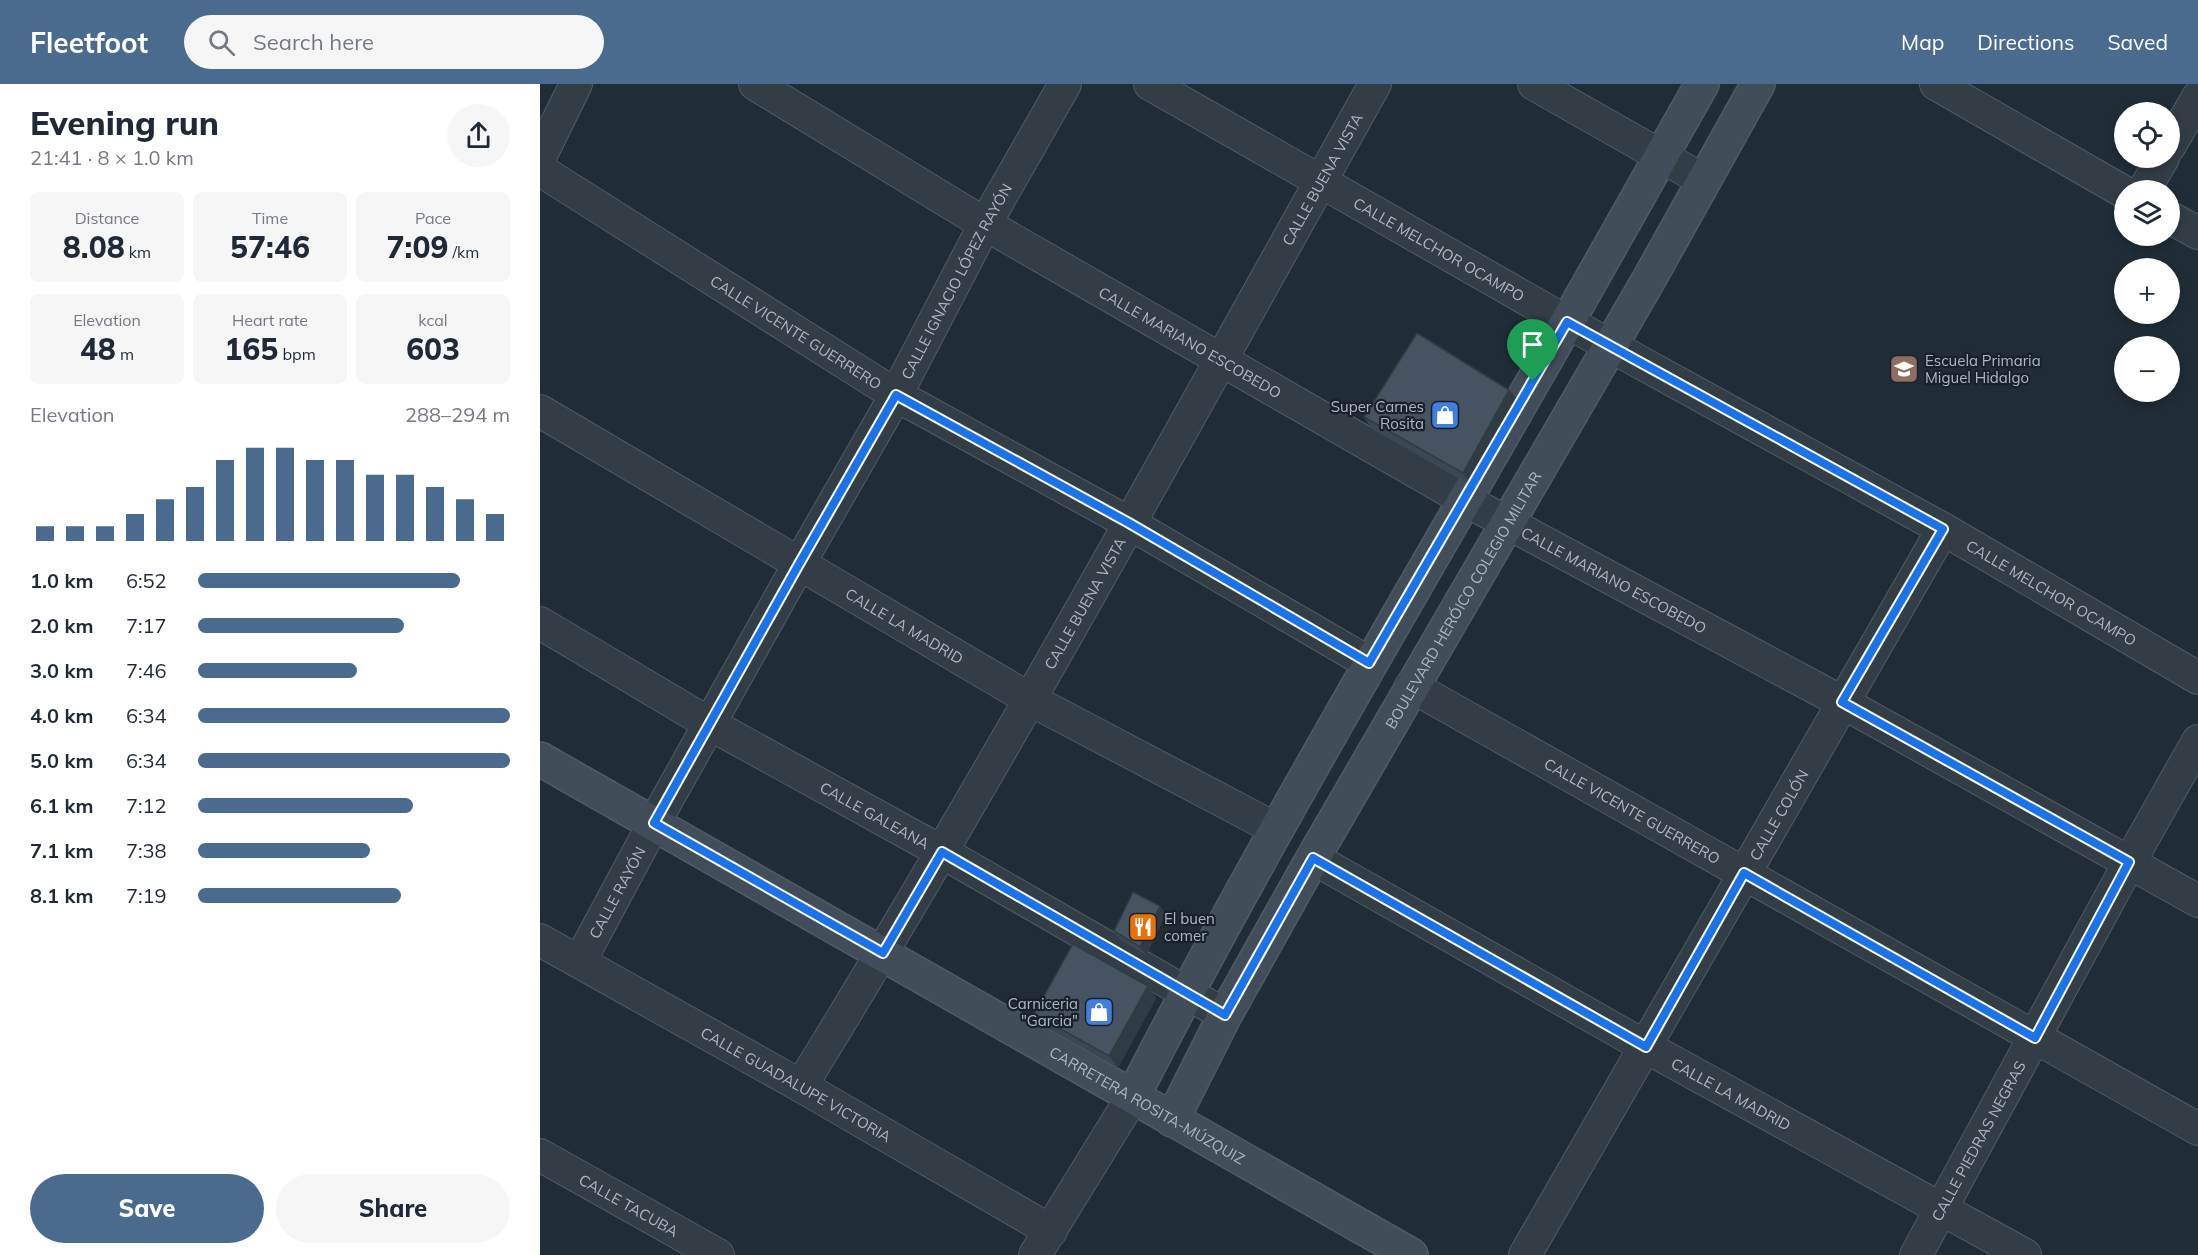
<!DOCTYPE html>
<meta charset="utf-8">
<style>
body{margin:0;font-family:Mulish,sans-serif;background:#f6f6f7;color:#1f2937;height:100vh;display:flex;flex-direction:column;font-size:22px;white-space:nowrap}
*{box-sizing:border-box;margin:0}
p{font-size:20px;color:#747a83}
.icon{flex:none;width:33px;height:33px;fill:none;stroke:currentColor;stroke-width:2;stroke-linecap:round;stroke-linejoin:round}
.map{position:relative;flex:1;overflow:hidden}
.sheet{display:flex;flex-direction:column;background:#fff;width:540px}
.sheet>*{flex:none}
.buttons{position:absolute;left:1574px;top:18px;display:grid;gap:12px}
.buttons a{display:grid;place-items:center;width:66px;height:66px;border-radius:50%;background:#fff;box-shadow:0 3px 9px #0003;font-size:30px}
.pin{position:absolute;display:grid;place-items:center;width:51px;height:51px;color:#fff;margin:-62px -26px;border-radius:50% 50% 50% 0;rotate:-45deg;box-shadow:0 0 6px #0007}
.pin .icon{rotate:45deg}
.round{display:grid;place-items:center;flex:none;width:63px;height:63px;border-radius:32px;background:#f6f6f7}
.summary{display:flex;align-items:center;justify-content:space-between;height:102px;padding:0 30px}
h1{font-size:33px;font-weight:800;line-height:45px}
.metrics{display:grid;grid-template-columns:repeat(3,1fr);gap:9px;height:102px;padding:6px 30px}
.metrics div{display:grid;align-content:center;border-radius:9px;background:#f6f6f7;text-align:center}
.metrics b{font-size:30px;font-weight:800}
.metrics small{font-size:16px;font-weight:400}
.metrics p{font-size:16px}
.chart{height:168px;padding:12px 30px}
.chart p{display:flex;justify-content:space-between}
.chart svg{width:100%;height:108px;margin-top:6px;stroke:#4a6b8d;stroke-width:6}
.cta{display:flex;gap:12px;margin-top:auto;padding:12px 30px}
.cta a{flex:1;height:69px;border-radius:36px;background:#4a6b8d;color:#fff;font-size:24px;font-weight:800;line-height:69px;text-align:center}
.cta a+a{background:#f6f6f7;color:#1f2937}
ul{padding:0 30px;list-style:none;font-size:20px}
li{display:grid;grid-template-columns:96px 72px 1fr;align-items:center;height:45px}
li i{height:15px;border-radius:8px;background:#4a6b8d}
header{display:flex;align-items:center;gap:36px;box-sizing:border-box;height:84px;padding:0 30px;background:#4a6b8d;color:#fff}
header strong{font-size:28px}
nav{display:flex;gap:33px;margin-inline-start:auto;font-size:21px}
.search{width:420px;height:54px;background:#f6f6f7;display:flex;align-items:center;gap:15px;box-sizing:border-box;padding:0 21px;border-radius:33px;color:#747a83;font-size:22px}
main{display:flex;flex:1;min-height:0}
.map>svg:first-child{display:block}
</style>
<header>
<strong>Fleetfoot</strong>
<div class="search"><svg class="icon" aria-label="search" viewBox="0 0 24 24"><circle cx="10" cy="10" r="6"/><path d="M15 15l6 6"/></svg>Search here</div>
<nav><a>Map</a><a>Directions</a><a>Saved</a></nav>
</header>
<main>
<section class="sheet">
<div class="summary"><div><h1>Evening run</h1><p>21:41 · 8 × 1.0 km</p></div><a class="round"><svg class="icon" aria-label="share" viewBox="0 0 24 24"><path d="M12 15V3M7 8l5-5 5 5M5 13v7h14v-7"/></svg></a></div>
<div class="metrics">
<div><p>Distance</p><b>8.08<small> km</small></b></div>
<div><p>Time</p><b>57:46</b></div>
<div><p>Pace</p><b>7:09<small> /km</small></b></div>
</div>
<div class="metrics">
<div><p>Elevation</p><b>48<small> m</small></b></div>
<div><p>Heart rate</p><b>165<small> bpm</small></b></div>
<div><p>kcal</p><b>603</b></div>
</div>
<div class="chart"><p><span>Elevation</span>288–294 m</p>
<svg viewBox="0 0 160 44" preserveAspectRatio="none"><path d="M5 44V38M15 44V38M25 44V38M35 44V33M45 44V27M55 44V22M65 44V11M75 44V6M85 44V6M95 44V11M105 44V11M115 44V17M125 44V17M135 44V22M145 44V27M155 44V33"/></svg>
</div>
<ul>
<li><b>1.0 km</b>6:52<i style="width:84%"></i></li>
<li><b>2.0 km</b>7:17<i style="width:66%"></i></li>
<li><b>3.0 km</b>7:46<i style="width:51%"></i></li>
<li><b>4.0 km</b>6:34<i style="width:100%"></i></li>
<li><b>5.0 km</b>6:34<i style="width:100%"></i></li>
<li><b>6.1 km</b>7:12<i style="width:69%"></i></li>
<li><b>7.1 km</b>7:38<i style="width:55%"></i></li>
<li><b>8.1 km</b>7:19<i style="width:65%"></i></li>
</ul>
<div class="cta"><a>Save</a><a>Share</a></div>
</section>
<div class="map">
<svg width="1658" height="1171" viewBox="0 0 1658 1171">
<rect width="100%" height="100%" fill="#202c36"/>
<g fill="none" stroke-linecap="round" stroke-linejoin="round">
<g stroke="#505b64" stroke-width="34">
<g id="street">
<path id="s1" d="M215,0L445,140L925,416L1302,618L1658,817"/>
<path id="s2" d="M610,0L1027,238L1403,445L1658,594"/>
<path d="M994,0L1163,96"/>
<path d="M1396,0L1584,108"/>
<path d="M1629,63L1658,13"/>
<path d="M0,73L36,0"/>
<path id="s3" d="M0,86L356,311L589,439L829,579"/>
<path d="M1604,106L1623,74"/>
<path d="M1629,133L1658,149"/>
<path id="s4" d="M0,327L491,616L736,745"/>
<path id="s5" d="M0,539L170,640L402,768L685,931"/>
<path id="s6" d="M871,602L1658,1045"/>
<path id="s7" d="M773,774L1106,963L1485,1171"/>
<path id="s8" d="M0,856L261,1002L511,1147"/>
<path id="s9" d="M40,877L114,739L259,480L356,311L445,140L525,0"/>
<path id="s10" d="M261,1002C463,674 647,336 835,0"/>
<path id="s11" d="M0,1071L178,1171"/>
<path d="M495,1171L593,1012"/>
<path id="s12" d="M985,1171L1403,445"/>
<path id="s13" d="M1376,1171L1589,779L1658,657"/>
</g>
</g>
<g stroke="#505b64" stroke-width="36">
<g id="secondary">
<path id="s14" d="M0,675L871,1171"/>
<path d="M593,1012C697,810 811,613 925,416C1005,278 1084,139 1162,0"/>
<path id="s15" d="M632,1036L685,931L773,774L1108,197L1218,0"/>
</g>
</g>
<use href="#street" stroke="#333d46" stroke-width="32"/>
<use href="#secondary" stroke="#414d59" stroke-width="33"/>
</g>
<g fill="#3b4853">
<path d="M978,317L931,401L832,345L824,333Z"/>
<path d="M626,830L606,871L579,855L574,847Z"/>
<path d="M616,914L578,984L502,941L494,930Z"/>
</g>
<g fill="#303b43">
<path d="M969,306L978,317L931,401L923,389Z"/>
<path d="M620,822L626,830L606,871L600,863Z"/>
<path d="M608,902L616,914L578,984L569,972Z"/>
</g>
<g fill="#455460" stroke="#303b43" stroke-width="1.5">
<path d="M877,249L969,306L923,389L824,333Z"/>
<path d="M593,808L620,822L600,863L574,847Z"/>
<path d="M533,860L608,902L569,972L494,930Z"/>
</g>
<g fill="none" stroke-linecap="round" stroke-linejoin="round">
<g stroke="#fff" stroke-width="12">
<path id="route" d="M1027,238L1403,445L1302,618L1589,778L1495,954L1204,789L1106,963L773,774L685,931L402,768L343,869L114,739L259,480L356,311L589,439L829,579Z"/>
</g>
<use href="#route" stroke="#1a73e8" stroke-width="8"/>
</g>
<defs>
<g id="school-square" transform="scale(1.5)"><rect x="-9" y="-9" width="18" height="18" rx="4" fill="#8d6e63" stroke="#19222b"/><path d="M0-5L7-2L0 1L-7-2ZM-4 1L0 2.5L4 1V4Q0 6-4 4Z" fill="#fff"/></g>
<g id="shop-square" transform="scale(1.5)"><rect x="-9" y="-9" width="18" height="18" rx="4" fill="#3f7fe0" stroke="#19222b"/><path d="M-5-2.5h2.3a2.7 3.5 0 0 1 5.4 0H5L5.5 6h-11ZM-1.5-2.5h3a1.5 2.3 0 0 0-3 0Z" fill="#fff"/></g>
<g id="restaurant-square" transform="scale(1.5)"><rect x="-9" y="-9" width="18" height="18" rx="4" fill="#e8710a" stroke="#19222b"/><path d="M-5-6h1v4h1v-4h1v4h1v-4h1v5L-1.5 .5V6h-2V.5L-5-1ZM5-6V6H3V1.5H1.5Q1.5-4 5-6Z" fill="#fff"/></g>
</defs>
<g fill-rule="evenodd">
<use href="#school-square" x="1364" y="285"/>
<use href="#shop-square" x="905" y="331"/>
<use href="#restaurant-square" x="603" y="843"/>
<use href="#shop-square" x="559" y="928"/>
</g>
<g text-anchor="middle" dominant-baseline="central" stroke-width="4.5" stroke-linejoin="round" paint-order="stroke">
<g font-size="15" fill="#adb8c3" stroke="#19222b">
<text stroke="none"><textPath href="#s10" startOffset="1046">CALLE BUENA VISTA</textPath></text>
<text stroke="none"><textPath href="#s2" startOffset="333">CALLE MELCHOR OCAMPO</textPath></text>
<text stroke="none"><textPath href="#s9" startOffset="777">CALLE IGNACIO LÓPEZ RAYÓN</textPath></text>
<text stroke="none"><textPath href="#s3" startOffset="303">CALLE VICENTE GUERRERO</textPath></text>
<text stroke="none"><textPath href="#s1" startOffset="506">CALLE MARIANO ESCOBEDO</textPath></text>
<text stroke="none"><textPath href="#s1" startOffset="992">CALLE MARIANO ESCOBEDO</textPath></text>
<text stroke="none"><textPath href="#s2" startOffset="1035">CALLE MELCHOR OCAMPO</textPath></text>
<text stroke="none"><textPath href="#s15" startOffset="596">BOULEVARD HERÓICO COLEGIO MILITAR</textPath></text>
<text stroke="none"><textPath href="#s10" startOffset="560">CALLE BUENA VISTA</textPath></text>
<text stroke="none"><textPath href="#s4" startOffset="423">CALLE LA MADRID</textPath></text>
<text stroke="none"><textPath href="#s6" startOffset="254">CALLE VICENTE GUERRERO</textPath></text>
<text stroke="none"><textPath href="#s5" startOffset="386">CALLE GALEANA</textPath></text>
<text stroke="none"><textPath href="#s12" startOffset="508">CALLE COLÓN</textPath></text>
<text stroke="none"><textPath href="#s9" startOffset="78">CALLE RAYÓN</textPath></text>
<text stroke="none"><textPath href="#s8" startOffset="294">CALLE GUADALUPE VICTORIA</textPath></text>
<text stroke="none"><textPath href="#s7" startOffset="480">CALLE LA MADRID</textPath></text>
<text stroke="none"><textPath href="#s14" startOffset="699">CARRETERA ROSITA-MÚZQUIZ</textPath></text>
<text stroke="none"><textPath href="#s13" startOffset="130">CALLE PIEDRAS NEGRAS</textPath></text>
<text stroke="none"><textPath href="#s11" startOffset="102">CALLE TACUBA</textPath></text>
</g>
<g font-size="15" fill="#adb8c3" stroke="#19222b" text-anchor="start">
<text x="1385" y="276">Escuela Primaria<tspan x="1385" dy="17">Miguel Hidalgo</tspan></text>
<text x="884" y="322" text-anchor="end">Super Carnes<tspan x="884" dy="17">Rosita</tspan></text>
<text x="624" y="834">El buen<tspan x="624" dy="17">comer</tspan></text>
<text x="538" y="919" text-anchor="end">Carniceria<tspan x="538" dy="17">"Garcia"</tspan></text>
</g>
</g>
</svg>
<div class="buttons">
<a><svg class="icon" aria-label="locate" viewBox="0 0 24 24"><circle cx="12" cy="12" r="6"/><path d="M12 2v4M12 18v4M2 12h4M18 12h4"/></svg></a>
<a><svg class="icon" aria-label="layers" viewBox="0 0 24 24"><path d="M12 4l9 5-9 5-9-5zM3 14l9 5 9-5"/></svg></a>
<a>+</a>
<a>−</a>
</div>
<div class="pin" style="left:993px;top:297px;background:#1e9e55"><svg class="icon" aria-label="arrive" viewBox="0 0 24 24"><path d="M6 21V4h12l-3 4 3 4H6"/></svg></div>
</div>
</main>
